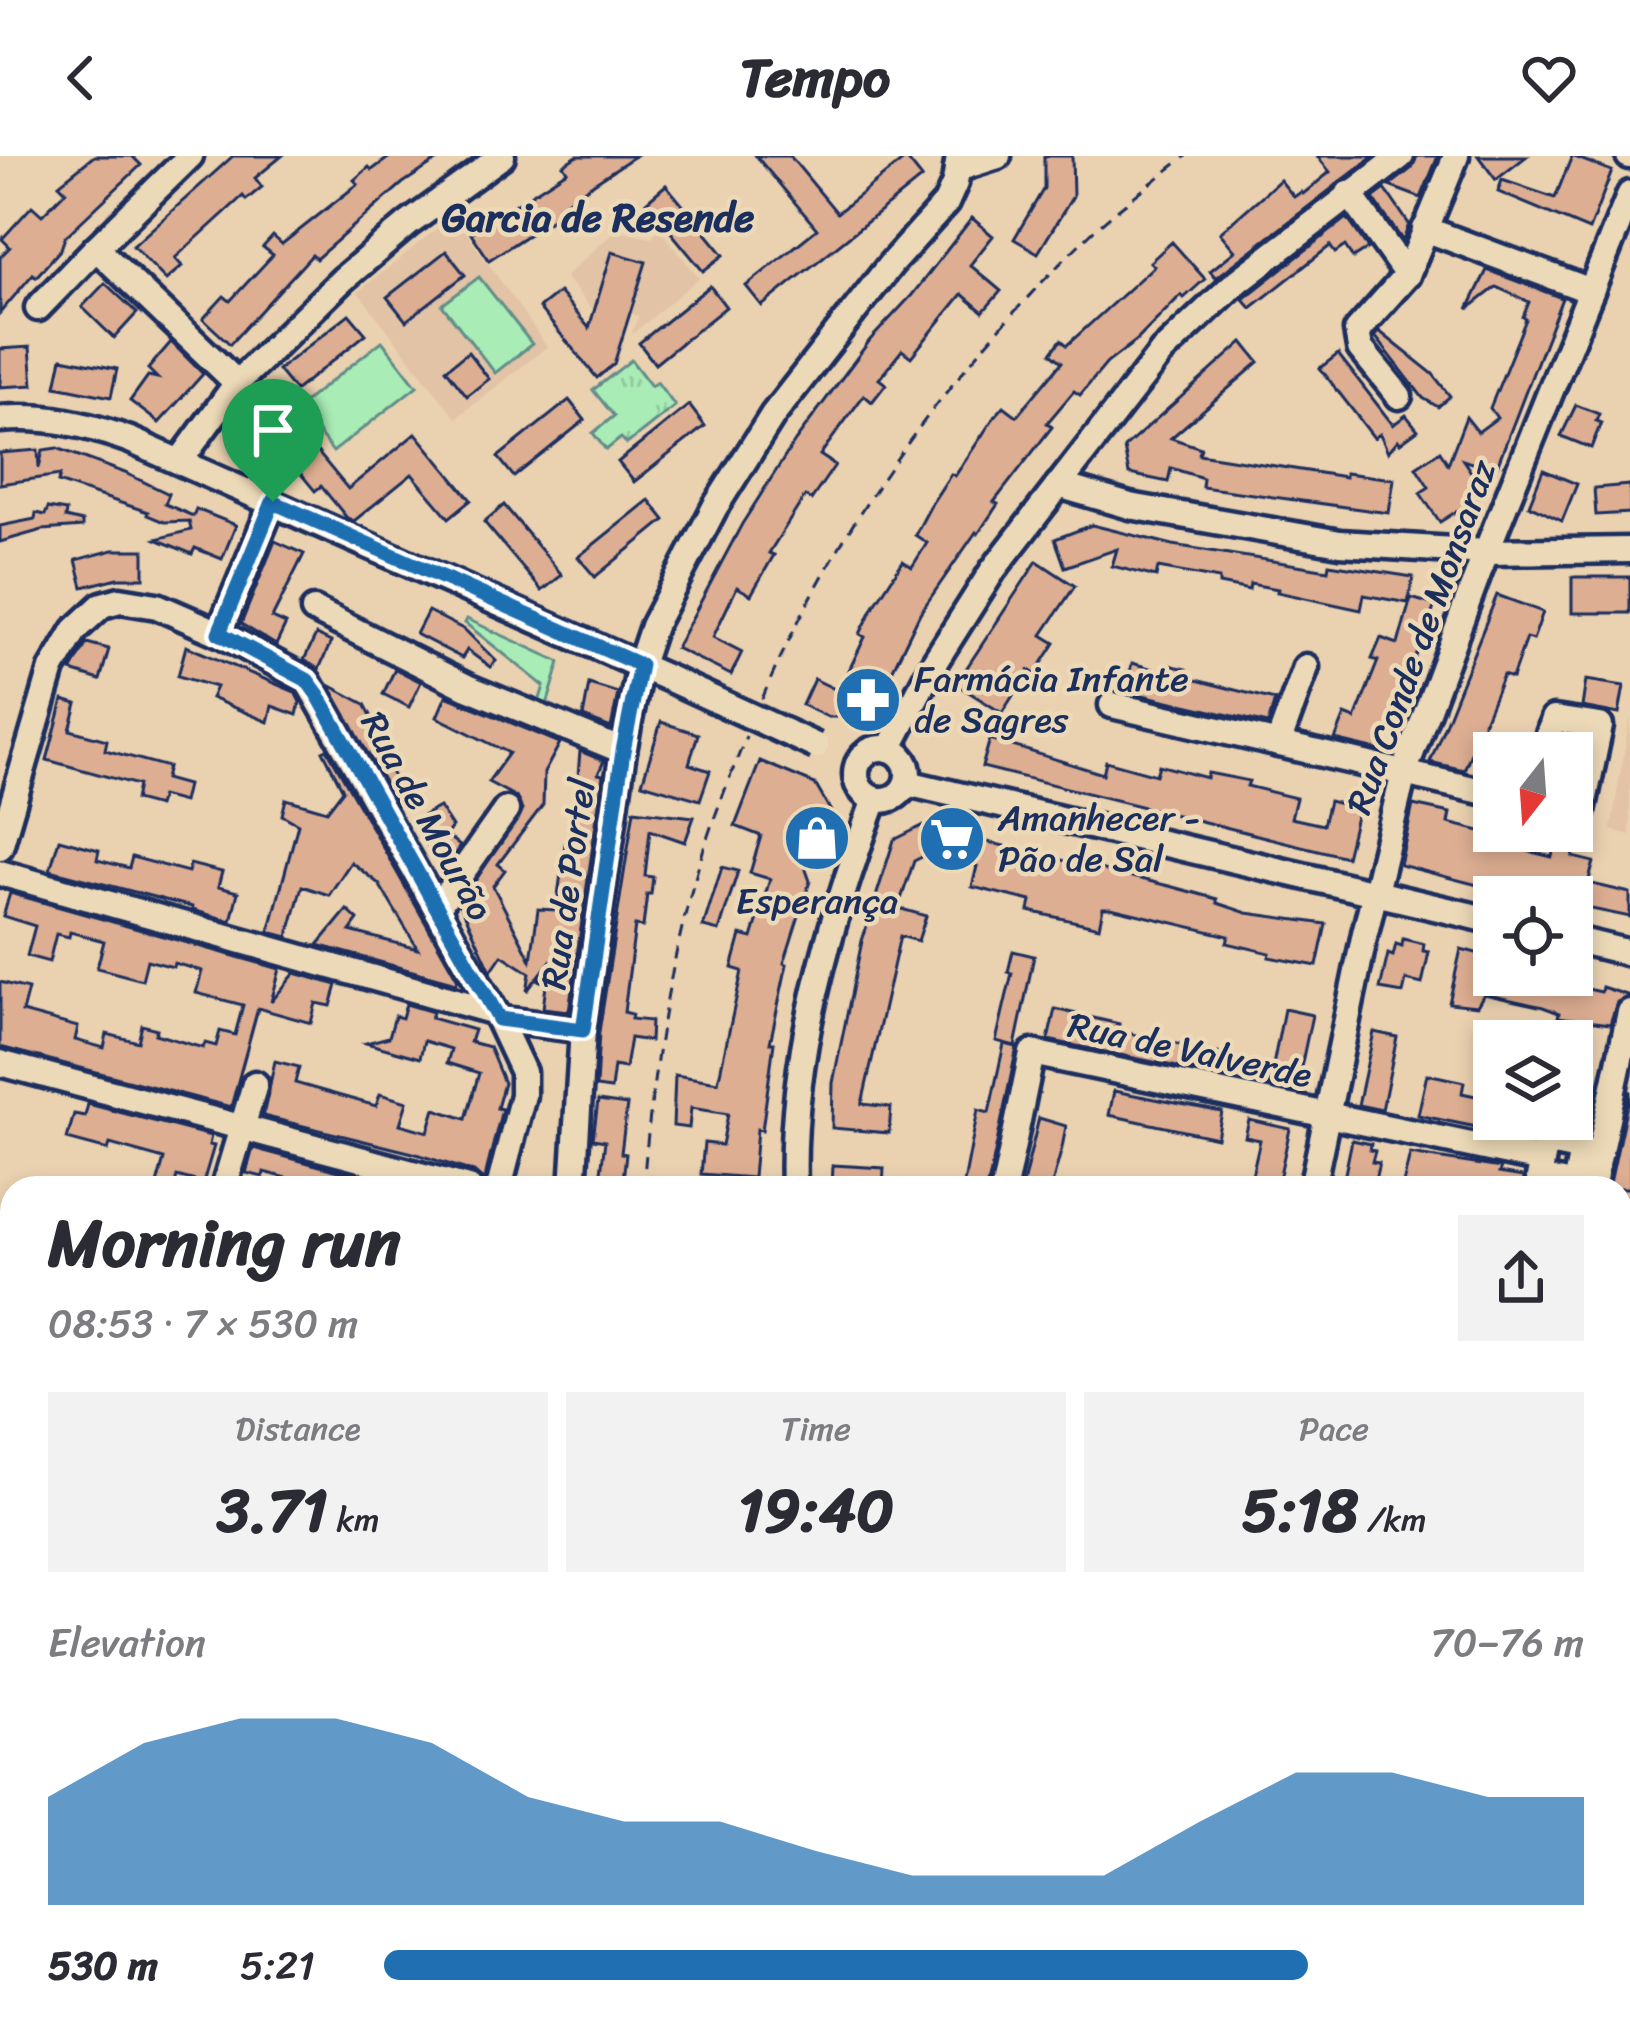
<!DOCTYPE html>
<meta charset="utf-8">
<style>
body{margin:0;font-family:Sriracha,sans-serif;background:#f2f2f3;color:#2b2b33;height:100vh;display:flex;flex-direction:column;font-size:45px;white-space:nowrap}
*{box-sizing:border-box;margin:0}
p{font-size:39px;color:#7c7c81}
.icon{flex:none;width:66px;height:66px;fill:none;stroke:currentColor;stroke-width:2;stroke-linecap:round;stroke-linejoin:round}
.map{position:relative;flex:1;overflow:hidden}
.panel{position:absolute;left:0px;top:1020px;width:1632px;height:861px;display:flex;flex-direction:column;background:#fff;border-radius:36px 36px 0 0;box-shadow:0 6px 18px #0003}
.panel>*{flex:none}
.needle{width:78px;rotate:197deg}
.controls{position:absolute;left:1473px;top:576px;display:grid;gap:24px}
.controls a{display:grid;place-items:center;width:120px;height:120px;border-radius:0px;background:#fff;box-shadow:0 6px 18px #0003;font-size:60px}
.pin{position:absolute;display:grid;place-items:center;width:102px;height:102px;color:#fff;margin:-123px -51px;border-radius:50% 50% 50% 0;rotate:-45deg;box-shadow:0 0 12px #0007}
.pin .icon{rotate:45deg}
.round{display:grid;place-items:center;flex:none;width:126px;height:126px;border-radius:0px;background:#f2f2f3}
.overview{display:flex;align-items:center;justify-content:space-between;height:204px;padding:0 48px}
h1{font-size:66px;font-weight:800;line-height:90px}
.stats{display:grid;grid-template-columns:repeat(3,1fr);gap:18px;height:204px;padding:12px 48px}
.stats div{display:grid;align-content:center;border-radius:0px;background:#f2f2f3;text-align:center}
.stats b{font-size:60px;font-weight:800}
.stats small{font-size:33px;font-weight:400}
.stats p{font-size:33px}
.chart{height:336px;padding:24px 48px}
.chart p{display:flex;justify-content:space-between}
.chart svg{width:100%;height:216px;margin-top:12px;fill:#1f6fb2;opacity:.7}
ul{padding:0 48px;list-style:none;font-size:39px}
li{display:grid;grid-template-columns:192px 144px 1fr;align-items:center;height:90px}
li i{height:30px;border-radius:15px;background:#1f6fb2}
header{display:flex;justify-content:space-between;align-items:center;height:156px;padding:0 48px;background:#fff;font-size:54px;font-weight:800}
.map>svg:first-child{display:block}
</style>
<header><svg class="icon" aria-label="back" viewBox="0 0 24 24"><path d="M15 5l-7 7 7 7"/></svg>Tempo<svg class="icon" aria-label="heart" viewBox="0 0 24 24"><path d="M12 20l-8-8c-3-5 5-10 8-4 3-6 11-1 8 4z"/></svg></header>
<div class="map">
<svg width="1630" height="1879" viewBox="0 0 1630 1879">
<defs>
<pattern id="park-tufts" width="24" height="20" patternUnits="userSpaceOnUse" patternTransform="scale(3)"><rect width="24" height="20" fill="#a9ecb6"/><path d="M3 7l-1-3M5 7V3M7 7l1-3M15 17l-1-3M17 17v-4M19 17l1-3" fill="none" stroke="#91cb9f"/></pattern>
</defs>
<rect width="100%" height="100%" fill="#ead1b0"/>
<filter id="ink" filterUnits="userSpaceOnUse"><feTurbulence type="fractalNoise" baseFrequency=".00833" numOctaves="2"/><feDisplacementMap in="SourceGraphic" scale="24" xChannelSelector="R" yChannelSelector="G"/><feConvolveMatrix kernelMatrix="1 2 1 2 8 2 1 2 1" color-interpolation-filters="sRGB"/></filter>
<g filter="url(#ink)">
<g fill="#e2c3a6">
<path d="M454,59L547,191L456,262L358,136Z"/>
<path d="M660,73L699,122L632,178L638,160L630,157L621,187L565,121L616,74L651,81Z"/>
<path d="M1630,562V679L1611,674Z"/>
<path d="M1630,836V1291L1620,1287V1032H1586Z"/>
<path d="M31,1869H368V1879H3Z"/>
</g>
<g fill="#a9ecb6" stroke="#628e8a" stroke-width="3">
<path d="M479,121L532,188L495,217L442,149Z"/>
<path d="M382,185L417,230L333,296L298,251Z"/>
<path d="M467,463L560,506L547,549L539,546L544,530L465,467Z"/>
</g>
<path fill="url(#park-tufts)" stroke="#628e8a" stroke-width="3" d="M631,204L651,230L657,226L675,250L627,288L621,282L606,294L593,277L614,260L593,234Z"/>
<g fill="#ddae92" stroke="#1b2f5e" stroke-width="3">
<path d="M94,0H132L141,9L65,81L61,93L36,121L33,118L0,157V101L10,91L2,83L32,50L42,59L66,35L59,28Z"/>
<path d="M233,0H282L255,22L262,31L246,44L243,40L175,102L182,110L166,124L133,90Z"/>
<path d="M391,0H444L403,27L316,103L312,99L230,188L203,163L224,140L230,145L273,99L263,91L273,80L282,88L358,28L354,24L369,11L372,14Z"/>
<path d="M577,0H635L559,50L563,56L489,104L471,77L567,15L563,9Z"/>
<path d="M756,0H790L837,57L906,2L922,22L762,150L746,130L817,73Z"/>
<path d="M1044,0H1072L1073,40L1038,97L1014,83L1044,32Z"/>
<path d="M1317,0H1374L1216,122L1210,115L1235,95L1220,77L1280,24L1294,41L1301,36L1303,38L1330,16Z"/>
<path d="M1417,0H1438L1421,42L1389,30L1412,12Z"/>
<path d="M1478,0H1527L1496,24Z"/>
<path d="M1572,0L1612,15L1589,74L1498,36L1502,24L1555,42Z"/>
<path d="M666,29L724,99L703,115L646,46Z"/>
<path d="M1385,33L1409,68L1403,85L1373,42Z"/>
<path d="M972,62L993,80L970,109L1001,135L983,156L962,138L911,201L902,194L879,223L886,228L872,246L864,239L820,299L835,309L811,344L805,340L769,397L774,399L751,439L737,431L713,481L742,496L731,519L676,492L742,368L795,285L870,184L912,139Z"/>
<path d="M1347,62L1368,92L1353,102L1345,90L1335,97L1330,90L1251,152L1243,143Z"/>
<path d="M1172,86L1205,123L1184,142L1181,139L1137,184L1107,207L1080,239L1074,235L1047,267L1052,271L994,346L998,348L978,378L976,376L920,457L877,546L844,561H828L802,549L814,523L839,535L865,481L860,478L874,450L903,405L912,411L927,387L915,379L932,347L951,318L955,320L993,263L1004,250L1017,260L1062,206L1051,197L1061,184L1067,189L1154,110L1150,106Z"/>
<path d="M446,95L465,119L406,165L387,141Z"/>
<path d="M612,96L646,106L614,208L597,222L539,152L559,136L589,172Z"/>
<path d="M1487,114L1562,142L1495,315L1463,304L1485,337L1440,366L1420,337L1429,331L1416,311L1440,295L1448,308L1466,261L1478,276L1497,262L1490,252L1526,163L1523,161L1529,146L1496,131L1468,153Z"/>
<path d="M105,127L137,157L114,182L82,151Z"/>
<path d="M710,130L726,151L655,208L639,187Z"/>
<path d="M349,158L366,178L295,235L278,214Z"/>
<path d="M1379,175L1433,218L1450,240L1438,251L1423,242L1375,180Z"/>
<path d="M171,186L203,218L159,267L130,245L148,220L157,222L148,213Z"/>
<path d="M1243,186L1259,206L1171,282L1201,292L1199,298L1345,321V317L1394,323L1389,357L1202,331L1203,322L1171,312L1168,326L1129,318L1124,292Z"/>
<path d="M30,191L33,229L0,231V193Z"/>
<path d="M468,196L489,223L467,240L446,213Z"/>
<path d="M1338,198L1393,269L1406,259L1418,274L1400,287L1398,284L1388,296L1380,278L1374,282L1320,212Z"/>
<path d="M62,202L117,213L111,241L56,230Z"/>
<path d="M569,244L585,264L514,321L498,301Z"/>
<path d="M278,248L348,333L416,277L471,344L449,362L412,318L354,365L347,362L321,330L315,335L257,265Z"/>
<path d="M689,249L705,270L634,326L618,306Z"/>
<path d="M1576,249L1599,258L1596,265L1601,267L1591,292L1561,280Z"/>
<path d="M57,292L125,317L169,338L165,348L193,360L196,353L236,369L222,403L195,392L192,398L156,383L191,374L189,365L164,366L147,359L148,356L58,326L60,319L0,328V297L38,294L39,312L43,294Z"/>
<path d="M1543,314L1577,328L1562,365L1529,349Z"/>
<path d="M1630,329V357L1596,359L1594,332Z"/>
<path d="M649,344L665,364L595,421L578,401Z"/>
<path d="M504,349L562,419L542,435L484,366Z"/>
<path d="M48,352L66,355L65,362L82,366V371L42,374L0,386V370L35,363L36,357L45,359Z"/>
<path d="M1092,369L1173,389L1328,414L1329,408L1413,421L1408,447L1364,439L1361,454L1277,436L1278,433L1250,428L1249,434L1219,428V423L1158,412L1156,421L1112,410L1117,393L1065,411L1055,383Z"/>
<path d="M275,385L304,398L272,462L286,468L276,489L241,468Z"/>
<path d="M113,394H144V422H118L83,431L76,404Z"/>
<path d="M1037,405L1075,430L1042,479L1055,487L1035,518L1029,514L1002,557L956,528Z"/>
<rect x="1572" y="421" width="58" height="36"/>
<path d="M1497,439L1543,456L1533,484L1526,482L1512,522L1503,519L1464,614L1430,606Z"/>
<path d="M1411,442L1435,449L1381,595L1335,584L1345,559L1355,563L1378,505L1372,503L1381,482L1398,488Z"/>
<path d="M428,455L465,474L496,505L490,511L467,494L462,502L416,478Z"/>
<path d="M316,479L331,486L319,513L304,504Z"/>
<path d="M87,487L109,493L100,524L71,515Z"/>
<path d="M186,490L295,536L300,546L297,559L272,550L268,566L211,542L216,531L178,520Z"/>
<path d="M1132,507L1167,517L1169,509L1186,513L1184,521L1275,544L1268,568L1125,535Z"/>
<path d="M395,513L421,526L409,551L383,538Z"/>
<path d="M1586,524L1624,530L1619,558L1582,551Z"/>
<path d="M589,528L618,537L611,572L583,561Z"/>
<path d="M329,529L365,548L397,608L389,612L406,644L397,649Z"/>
<path d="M446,540L560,587L544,617L543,649L498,708L505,714L493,730L531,804L538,753L556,754L566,681H573L580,595L604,605L598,618L603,619L569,855L543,852L549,807L539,820L542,826L537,822L527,835L530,817L502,799L491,815L460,748L522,654L516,641L488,626L509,597L437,561Z"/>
<path d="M63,544L77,548L70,574L107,584L105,594L168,611L165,623L187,629L183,646L161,640L158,650L135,644L138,629L47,604Z"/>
<path d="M661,566L698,578L689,608L710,615L700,644L642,627Z"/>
<path d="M990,583L1103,618L1106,605L1156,619L1159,609L1207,622L1208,617L1234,622L1249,625L1247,630L1296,642L1291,662L1323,669L1329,645L1358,652L1346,701L982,611Z"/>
<path d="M327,593L458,824L456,827L318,789L347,754L358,764L350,775L418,793L379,728L351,706L329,739L302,730L288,781L269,776L298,668L282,659L286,643L327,655L343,634L323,595Z"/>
<path d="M760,605L815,628L833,659L822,691L813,688L806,714L810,725L784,807L787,808L770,887H774L762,974L757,973L753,1022L701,1018L704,987L722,989L728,958L691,952L689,972L673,970L675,919L718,926L742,815L732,812L741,779L752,782L770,723L750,717L761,680L735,670Z"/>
<path d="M1413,649L1450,657L1448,667L1512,683L1510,691L1552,701L1558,675L1579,676L1573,701L1594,706L1588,727L1630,737V761L1572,749V741H1524L1400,709Z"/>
<path d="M439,651L452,671L446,679L460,690L443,715L416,670V664Z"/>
<path d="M634,654L694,661L685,686L650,674L645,720L653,721L651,738H647L643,771L635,770L624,856L632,858L631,863L651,865L650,885L630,882L625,912L614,910L611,933L596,931L599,876Z"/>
<path d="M922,670L1169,730L1217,743V747L1247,757L1326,768L1317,810L1269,801L1270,797L1227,787L1229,780L1111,752H1103L1099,771L1029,755L1031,745L972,731L977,710L928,698L914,705L898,752L926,760L918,785L900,780L862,948L891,951L889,977L832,972L833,927L862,785L894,684Z"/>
<path d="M59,683L99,694L97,704L129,712L132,701L188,716L190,708L222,716L218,731L238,736L231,765L192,754V751L50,714Z"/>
<path d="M722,711L738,715L719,775L703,771Z"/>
<path d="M10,737L280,813L271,846L295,817L337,829L331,850L316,847L311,867L258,852L231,951L0,891V826L28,833L22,856L78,871L75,884L104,892L107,878L138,886L142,869L157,873L155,878L203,892L205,887L216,890L220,875L235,879L243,849L196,837L202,815L174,807L173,811L147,804L142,824L97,812L104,785L70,776L69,781L56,778L49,806L27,800L35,770L3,760Z"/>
<path d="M1403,783L1424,788L1423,795L1429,796L1422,828L1406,824L1403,837L1380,833L1388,798L1393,800L1396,788L1402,790Z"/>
<path d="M1461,793L1488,800L1484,819H1547L1566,823L1565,828L1601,836L1602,831L1630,840L1617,846L1610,868L1558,861L1559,857L1543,851L1484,838L1477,850L1449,847Z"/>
<path d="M1013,795L1034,800L1015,890L996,885L1012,817L1008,816Z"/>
<path d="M406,848L433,856L431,862L474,874L470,886L489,891L504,927L497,952L502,953L484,1025L474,1016L413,997L263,960L275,905L299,911L295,927L376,950L380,938L407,946L400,968L428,976L435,953L466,963L479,917L447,907L451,893L424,885L420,902L366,887L389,881L395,860L402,862Z"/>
<path d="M1055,853L1119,868L1118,875L1235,901L1230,922L1048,884Z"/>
<path d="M1284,853L1312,859L1296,935L1269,930Z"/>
<path d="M1374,876L1397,881L1382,954L1358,949Z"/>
<path d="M1004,888L1017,891L989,1025L985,1032H963L978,954L989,957Z"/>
<path d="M1427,918L1464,926L1462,937L1494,944V963H1537L1535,974L1530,982L1418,959Z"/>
<path d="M1630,934V1032H1609Z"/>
<path d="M1114,935L1222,956L1217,982L1109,959Z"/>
<path d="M1592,940H1595L1587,977L1572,973V945L1584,947L1585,944L1591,945Z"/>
<path d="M598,945L627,949L621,997L626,998L622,1032H599L605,985L593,983Z"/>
<path d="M88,948L211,980L209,989L214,990L203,1027L177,1020L174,1032H156L164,1003L110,988L108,994L67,983L74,958L85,960Z"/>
<path d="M1039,962L1066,970L1062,992L1051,1032H1022Z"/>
<path d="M1249,964L1290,973L1277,1032H1249L1260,984L1245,981Z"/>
<path d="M1352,984L1371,988L1370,994L1375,995L1372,1006L1379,1007L1373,1032H1342Z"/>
<path d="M253,992L383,1027L382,1032H324L264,1016L263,1021L246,1017Z"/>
<path d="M1410,998L1501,1012L1499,1017L1523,1021L1526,1032H1402Z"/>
<path d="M833,1009L884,1012L883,1032H832Z"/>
</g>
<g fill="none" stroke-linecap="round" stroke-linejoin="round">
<g stroke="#1b2f5e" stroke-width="33">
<g id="minor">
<path d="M190,0L96,92L237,227"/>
<path d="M1629,0H1630"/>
<path d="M957,13L998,0"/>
<path d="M1349,37L1407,119"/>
<path d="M1425,73L1591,135"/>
<path d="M38,152L96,92"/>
<path d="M1399,240L1360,192L1357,175L1407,119L1456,0"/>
<path d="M0,263C47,259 86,268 130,284L672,524"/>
<path d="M180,305L237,227L343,123L408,68L502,0"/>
<path d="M1058,329L1130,350L1340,387L1486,396L1630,394"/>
<path d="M314,454L467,531L623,595"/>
<path d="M219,477L273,346"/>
<path d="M1112,549L1494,638"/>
<path d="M1278,588L1306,511"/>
<circle cx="882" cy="618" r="26"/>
<path d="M889,593L934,507L993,414L1162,196L1232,130L1401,0"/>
<path d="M1543,597L1554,563L1600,570L1581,660L1572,657"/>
<path d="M907,627L1494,765"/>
<path d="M0,691L52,513L75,474L102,449L120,444L157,450L219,477L307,524L495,856L523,916V939L499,1032"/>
<path d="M0,717L495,856"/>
<path d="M437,752L506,654"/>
<path d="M1572,783L1630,797"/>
<path d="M498,863L583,874"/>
<path d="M0,907L469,1032"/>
<path d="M1546,986L1582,994L1575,1030L1539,1022Z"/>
<path d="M224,1032L255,928"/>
<path d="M573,1032L583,874L623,595L640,509L653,470L715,351L773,259L891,108L946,47L955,27L959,0"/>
<path d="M794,1032C789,900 830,766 875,643"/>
<path d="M1004,1032L1032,897L1542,1004"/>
<path d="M1312,1032L1365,777L1404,617L1486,396L1630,38"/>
<path d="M1592,1032L1630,856"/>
<path d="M0,1107L12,1111"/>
<path d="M1627,1142L1621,1174L1630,1183"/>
<path d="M1620,1227L1630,1229"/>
<path d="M0,1247L12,1246"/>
<path d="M1620,1303L1630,1308"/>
<path d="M0,1857L12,1852"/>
<path d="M830,1869L832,1879"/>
<path d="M1013,1869L1067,1879"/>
<path d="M386,1879L387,1869"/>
<path d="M1139,1879L1141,1869"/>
</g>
</g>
<g stroke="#1b2f5e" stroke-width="39">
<g id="major">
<path d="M1620,1724L1630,1705"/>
<path d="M1539,1879L1544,1869"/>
</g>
</g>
<g stroke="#1b2f5e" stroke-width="3" stroke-dasharray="12 9" stroke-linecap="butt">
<path d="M762,543C838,365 954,209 1093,75C1122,48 1155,25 1186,0"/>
<path d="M643,1032C652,920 668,810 701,702C713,661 731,620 746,580"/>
<path d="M675,1869L676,1879"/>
</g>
<use href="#minor" stroke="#ecd9b7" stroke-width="24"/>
<use href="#major" stroke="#ecd9b7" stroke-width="30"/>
<g stroke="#1b2f5e" stroke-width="33" stroke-linecap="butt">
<path id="minor-bridge" d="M672,524L816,590"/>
</g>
<use href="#minor-bridge" stroke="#ecd9b7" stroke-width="24"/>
</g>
</g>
<g fill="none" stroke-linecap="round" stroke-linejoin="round" filter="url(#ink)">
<g stroke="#fff" stroke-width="24">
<path id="route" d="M273,346L640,509L623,595L583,874L499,863L318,539L307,524L219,477Z"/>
</g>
<use href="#route" stroke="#1f6fb2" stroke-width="15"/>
</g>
<defs>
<g id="pharmacy-disc" transform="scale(3.45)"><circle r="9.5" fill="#1f6fb2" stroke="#ecd9b7"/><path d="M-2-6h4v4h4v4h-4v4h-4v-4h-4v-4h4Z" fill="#fff"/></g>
<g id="shop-disc" transform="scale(3.45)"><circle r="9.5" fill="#1f6fb2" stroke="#ecd9b7"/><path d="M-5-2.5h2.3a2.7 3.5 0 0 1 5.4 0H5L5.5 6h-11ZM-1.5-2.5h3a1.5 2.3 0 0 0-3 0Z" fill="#fff"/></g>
<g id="supermarket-disc" transform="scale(3.45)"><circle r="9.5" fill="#1f6fb2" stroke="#ecd9b7"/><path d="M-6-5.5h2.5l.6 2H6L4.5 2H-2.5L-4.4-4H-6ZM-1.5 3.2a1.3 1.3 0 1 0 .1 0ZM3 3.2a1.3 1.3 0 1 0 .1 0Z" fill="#fff"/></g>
</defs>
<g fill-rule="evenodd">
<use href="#pharmacy-disc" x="868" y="544"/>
<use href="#shop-disc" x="817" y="682"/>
<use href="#supermarket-disc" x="952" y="683"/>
</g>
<g text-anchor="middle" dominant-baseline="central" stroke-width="9" stroke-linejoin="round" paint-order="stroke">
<g font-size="36" fill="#1b2f5e" stroke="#ecd9b7">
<text transform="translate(1421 481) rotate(-70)">Rua Conde de Monsaraz</text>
<text transform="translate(427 660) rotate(61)">Rua de Mourão</text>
<text transform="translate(568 728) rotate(-82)">Rua de Portel</text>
<text transform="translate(1190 894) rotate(12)">Rua de Valverde</text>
</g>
<g font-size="36" fill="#1b2f5e" stroke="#ecd9b7" text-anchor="start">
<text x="914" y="523">Farmácia Infante<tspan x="914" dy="41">de Sagres</tspan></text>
<text x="998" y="662">Amanhecer -<tspan x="998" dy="41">Pão de Sal</tspan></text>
<text x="817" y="745" text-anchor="middle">Esperança</text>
</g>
<g font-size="39" font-weight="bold" fill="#1b2f5e" stroke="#ecd9b7">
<text x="598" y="61">Garcia de Resende</text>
</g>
</g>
</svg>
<div class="controls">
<a><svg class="needle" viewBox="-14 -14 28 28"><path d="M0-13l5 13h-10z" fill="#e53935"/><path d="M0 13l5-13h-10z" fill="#7c7c81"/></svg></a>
<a><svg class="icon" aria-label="locate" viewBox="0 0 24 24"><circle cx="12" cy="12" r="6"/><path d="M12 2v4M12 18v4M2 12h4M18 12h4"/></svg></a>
<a><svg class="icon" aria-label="layers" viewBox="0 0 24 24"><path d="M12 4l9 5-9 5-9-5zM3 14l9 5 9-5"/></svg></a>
</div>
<div class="pin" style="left:273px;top:346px;background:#1e9e55"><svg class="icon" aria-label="arrive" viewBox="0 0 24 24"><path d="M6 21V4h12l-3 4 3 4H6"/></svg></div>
<section class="panel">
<div class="overview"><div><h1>Morning run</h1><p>08:53 · 7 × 530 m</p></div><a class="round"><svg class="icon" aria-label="share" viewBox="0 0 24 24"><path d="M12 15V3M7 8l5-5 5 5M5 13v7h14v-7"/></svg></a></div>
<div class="stats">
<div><p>Distance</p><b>3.71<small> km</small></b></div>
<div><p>Time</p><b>19:40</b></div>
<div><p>Pace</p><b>5:18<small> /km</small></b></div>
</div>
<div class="chart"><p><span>Elevation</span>70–76 m</p>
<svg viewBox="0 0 160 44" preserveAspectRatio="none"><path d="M0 44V22L10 11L20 6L30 6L40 11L50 22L60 27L70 27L80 33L90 38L100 38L110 38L120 27L130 17L140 17L150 22L160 22V44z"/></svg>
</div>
<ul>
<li><b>530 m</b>5:21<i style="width:77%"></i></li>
</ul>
</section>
</div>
